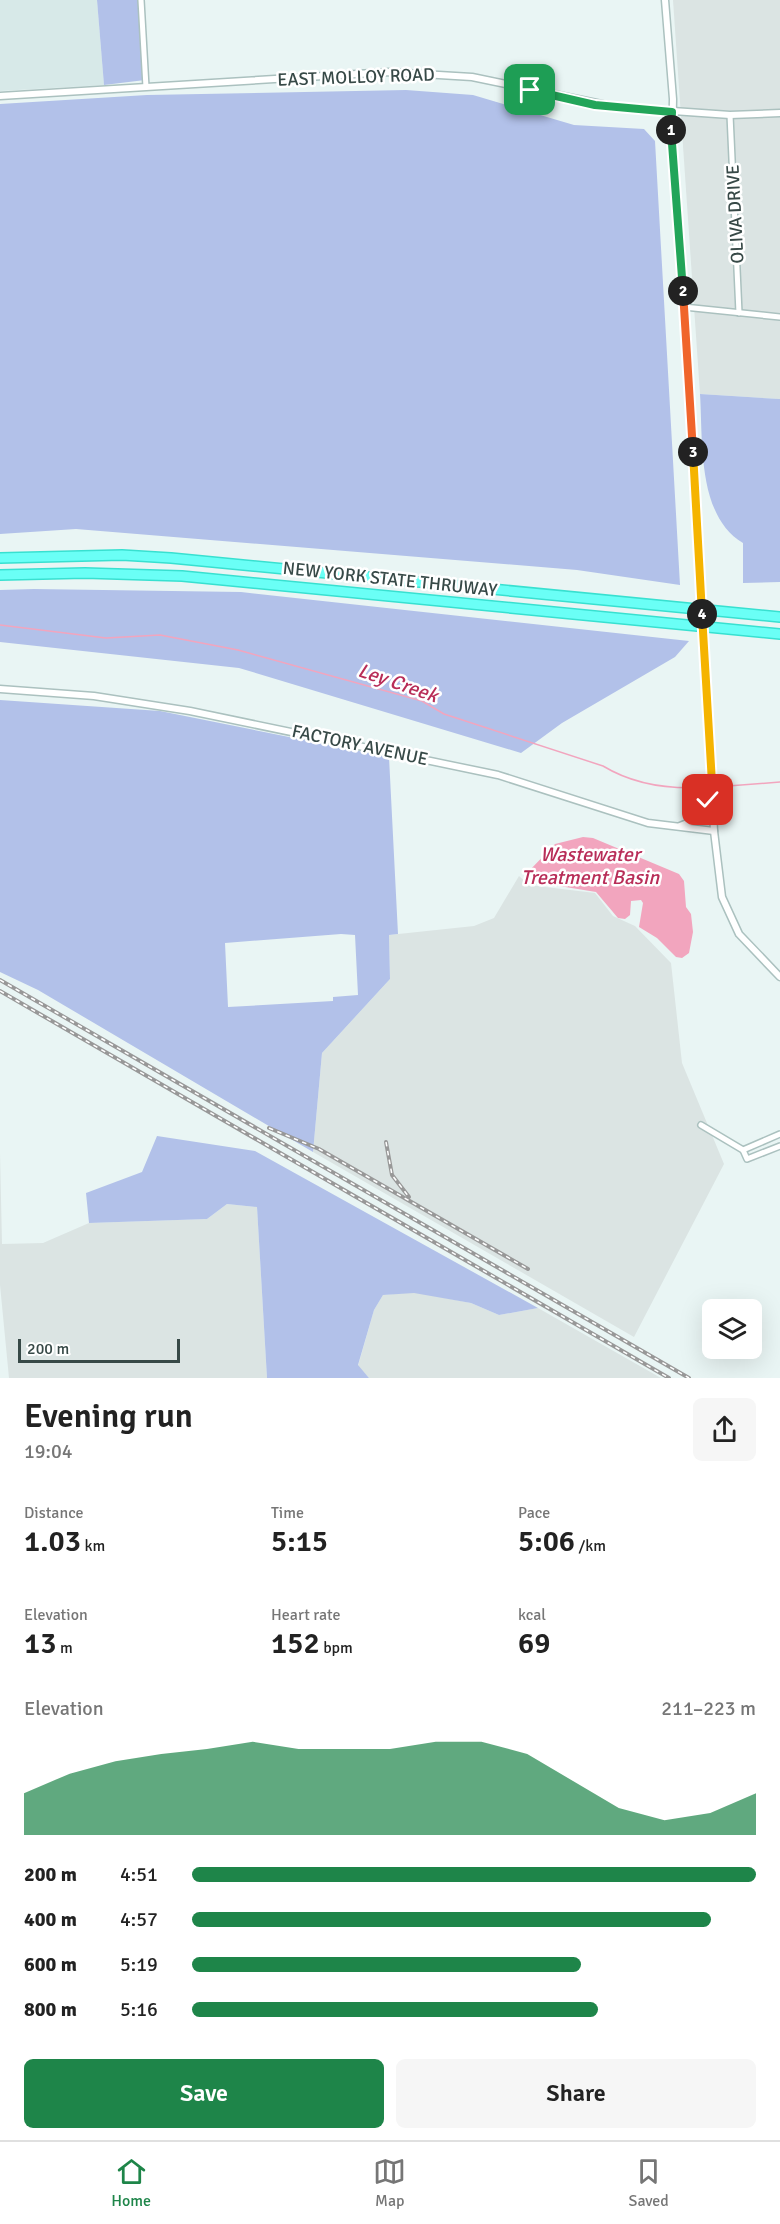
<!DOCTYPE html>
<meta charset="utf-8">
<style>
body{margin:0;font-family:Signika,sans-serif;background:#f6f6f6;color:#222;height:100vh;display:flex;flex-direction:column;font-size:22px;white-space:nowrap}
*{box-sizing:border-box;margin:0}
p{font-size:20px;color:#767676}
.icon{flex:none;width:33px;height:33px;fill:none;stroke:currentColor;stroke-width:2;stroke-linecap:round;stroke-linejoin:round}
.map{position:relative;height:1378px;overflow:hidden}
.panel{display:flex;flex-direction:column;background:#fff;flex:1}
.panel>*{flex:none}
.buttons{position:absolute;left:702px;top:1299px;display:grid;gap:12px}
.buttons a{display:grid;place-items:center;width:60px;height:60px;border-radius:9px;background:#fff;box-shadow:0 6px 24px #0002;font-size:30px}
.scale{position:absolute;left:18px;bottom:15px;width:162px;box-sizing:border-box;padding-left:6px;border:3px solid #374947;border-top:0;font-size:16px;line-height:21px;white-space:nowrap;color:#374947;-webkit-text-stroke:4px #fff;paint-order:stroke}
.pin{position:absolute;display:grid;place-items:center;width:51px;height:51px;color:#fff;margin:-26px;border-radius:12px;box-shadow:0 3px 9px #0006}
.km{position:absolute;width:30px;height:30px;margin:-15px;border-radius:50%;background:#222;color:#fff;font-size:16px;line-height:30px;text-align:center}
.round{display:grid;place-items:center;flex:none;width:63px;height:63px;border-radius:9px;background:#f6f6f6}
.summary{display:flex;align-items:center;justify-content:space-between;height:102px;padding:0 24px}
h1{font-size:33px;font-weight:600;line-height:45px}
.metrics{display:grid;grid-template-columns:repeat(3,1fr);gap:9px;height:102px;padding:6px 24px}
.metrics div{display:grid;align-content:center}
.metrics b{font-size:30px;font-weight:600}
.metrics small{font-size:16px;font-weight:400}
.metrics p{font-size:16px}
.chart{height:168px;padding:12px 24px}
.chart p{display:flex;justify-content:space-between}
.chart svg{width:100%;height:108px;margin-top:6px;fill:#1e8549;opacity:.7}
.button{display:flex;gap:12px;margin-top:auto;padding:12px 24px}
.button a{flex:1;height:69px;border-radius:9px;background:#1e8549;color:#fff;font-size:24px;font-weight:600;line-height:69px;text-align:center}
.button a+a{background:#f6f6f6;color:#222}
ul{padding:0 24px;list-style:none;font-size:20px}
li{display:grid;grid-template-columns:96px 72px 1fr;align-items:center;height:45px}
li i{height:15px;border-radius:8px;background:#1e8549}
.menu{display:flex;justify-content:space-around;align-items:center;height:84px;border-top:2px solid #e0e0e0;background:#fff;font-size:16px;color:#767676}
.menu a{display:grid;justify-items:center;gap:3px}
.menu .current{color:#1e8549}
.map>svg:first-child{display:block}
</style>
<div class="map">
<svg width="780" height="1378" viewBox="0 0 780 1378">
<rect width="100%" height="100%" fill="#e9f5f4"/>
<path fill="#d7e9e8" d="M0,0H97L104,85L0,91Z"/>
<g fill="#dbe4e3">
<path d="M673,0H780V399L700,394Z"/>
<path d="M519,876L529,885L595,893L613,916L635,926L671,963L682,1063L724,1164L634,1337L313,1152L322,1053L390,979L389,935L474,926L494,918Z"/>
<path d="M0,1153L2,1244L43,1243L89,1223L207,1219L227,1204L257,1207L267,1378H9L0,1285Z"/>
<path d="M414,1292L471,1303L499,1315L538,1308L661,1378H369L358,1366L374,1310L383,1295Z"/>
</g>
<g fill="#b2c1e9" fill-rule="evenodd">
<path d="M97,0H139L145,80L104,85Z"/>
<path d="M406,90L473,95L574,125L644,129L655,141L680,585L577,570L76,529L0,534V104L147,95Z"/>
<path d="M700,394L780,399V582L743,583V543C697,516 703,441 700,394Z"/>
<path d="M34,589L241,592L689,641L675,657L562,723L521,753L239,668L0,642V590Z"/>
<path d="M0,700L160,711L389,757L398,934L389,935L390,979L322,1053L313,1152L38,990L0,972ZM341,934L355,935L358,995L333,997V1001L228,1007L225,943Z"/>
<path d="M157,1136L255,1151L538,1308L499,1315L471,1303L414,1293L383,1295L374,1310L358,1365L369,1378H267L257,1207L227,1204L207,1219L89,1223L86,1193L142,1172Z"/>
</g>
<path fill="#f2a5be" d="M583,837L593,838L679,874L684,881L686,907L691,914L693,932L689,953L682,958L676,957L657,938L639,927L643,903L641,900L631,901L630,915L625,919L618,918L596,892L529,881L528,872L555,844Z"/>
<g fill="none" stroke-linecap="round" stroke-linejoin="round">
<g stroke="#f2a5be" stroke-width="1.5">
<path d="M0,625L106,638L160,635L238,650L422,701L444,714L603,766C636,786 672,790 710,787"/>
<path d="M715,787L780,782"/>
</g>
<g stroke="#abc1bf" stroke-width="8">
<g id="minor">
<path d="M141,0L146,87"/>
<path d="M730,115L739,313"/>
<path d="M684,307L780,317"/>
<path d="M701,1125L743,1150L747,1159L780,1146"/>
<path d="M743,1150L780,1134"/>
</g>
</g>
<g stroke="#abc1bf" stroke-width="9">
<g id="tertiary">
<path d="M665,0L673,99L672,151L681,250L701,588"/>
<path d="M0,96L389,72L472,77L616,107L730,115L780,113"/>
<path d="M704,644L714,831L722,897L739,934L780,977"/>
<path d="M0,689L94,696L190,711L498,775L648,823L714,831"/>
<path d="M680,826L700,818L710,792"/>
</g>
</g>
<g stroke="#38e0d0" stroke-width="12">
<g id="motorway">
<path d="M0,558L122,555L171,558L780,617"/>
<path d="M0,575L85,573L182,576L780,634"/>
</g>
</g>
<use href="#minor" stroke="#fff" stroke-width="5"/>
<use href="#tertiary" stroke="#fff" stroke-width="6"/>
<use href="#motorway" stroke="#6afff6" stroke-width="9"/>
<g stroke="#989898" stroke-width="4">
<g id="rail">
<path d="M0,980L689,1378"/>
<path d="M0,991L669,1378"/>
<path d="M269,1128L319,1149L528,1269"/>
<path d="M386,1142L392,1175L409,1197"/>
</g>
</g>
<use href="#rail" stroke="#fff" stroke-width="1.5" stroke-dasharray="4.5" stroke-linecap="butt"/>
<g stroke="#abc1bf" stroke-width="9" stroke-linecap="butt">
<path id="tertiary-bridge" d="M701,588L704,644"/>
</g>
<use href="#tertiary-bridge" stroke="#fff" stroke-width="6"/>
</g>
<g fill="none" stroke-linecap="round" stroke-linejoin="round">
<g stroke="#fff" stroke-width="12">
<path id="split-1" d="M530,90L595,105L672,112L671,130"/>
</g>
<g stroke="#fff" stroke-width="12">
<path id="split-2" d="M671,130L683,291"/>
</g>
<g stroke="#fff" stroke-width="12">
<path id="split-3" d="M683,291L693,452"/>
</g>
<g stroke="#fff" stroke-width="12">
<path id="split-4" d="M693,452L702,614"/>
</g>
<g stroke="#fff" stroke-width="12">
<path id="split-5" d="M702,614L712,783L708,800"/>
</g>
<use href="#split-1" stroke="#22a559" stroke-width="8"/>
<use href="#split-2" stroke="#22a559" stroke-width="8"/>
<use href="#split-3" stroke="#f0652b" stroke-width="8"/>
<use href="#split-4" stroke="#f5b400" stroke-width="8"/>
<use href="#split-5" stroke="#f5b400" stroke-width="8"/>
</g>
<g text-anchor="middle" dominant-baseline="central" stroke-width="5" stroke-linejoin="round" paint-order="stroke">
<g font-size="18" fill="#374947" stroke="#fff">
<text transform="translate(356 77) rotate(-2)">EAST MOLLOY ROAD</text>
<text transform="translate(735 214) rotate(-93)">OLIVA DRIVE</text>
<text transform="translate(390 579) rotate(6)">NEW YORK STATE THRUWAY</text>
<text transform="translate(360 745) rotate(12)">FACTORY AVENUE</text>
</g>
<g font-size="20" font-style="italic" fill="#b82d58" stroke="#fff">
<text transform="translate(398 683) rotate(19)">Ley Creek</text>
<text x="590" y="854">Wastewater<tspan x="590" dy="23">Treatment Basin</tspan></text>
</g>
</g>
</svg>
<div class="buttons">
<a><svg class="icon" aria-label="layers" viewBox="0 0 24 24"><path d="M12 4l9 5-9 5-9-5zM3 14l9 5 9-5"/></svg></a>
</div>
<div class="scale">200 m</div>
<div class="pin" style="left:530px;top:90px;background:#1e9e55"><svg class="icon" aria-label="arrive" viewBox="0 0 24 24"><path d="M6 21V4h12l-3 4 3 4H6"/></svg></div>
<div class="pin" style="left:708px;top:800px;background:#d93025"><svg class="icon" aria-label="check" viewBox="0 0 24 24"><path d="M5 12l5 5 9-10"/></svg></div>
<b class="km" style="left:671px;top:130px">1</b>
<b class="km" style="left:683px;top:291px">2</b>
<b class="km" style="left:693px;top:452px">3</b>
<b class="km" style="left:702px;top:614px">4</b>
</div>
<section class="panel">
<div class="summary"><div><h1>Evening run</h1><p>19:04</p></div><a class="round"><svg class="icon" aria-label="share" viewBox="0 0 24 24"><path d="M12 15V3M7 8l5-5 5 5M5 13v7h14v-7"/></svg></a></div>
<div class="metrics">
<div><p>Distance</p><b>1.03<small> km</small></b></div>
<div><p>Time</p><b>5:15</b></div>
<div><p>Pace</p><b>5:06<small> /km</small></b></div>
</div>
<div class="metrics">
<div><p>Elevation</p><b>13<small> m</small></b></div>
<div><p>Heart rate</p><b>152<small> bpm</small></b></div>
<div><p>kcal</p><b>69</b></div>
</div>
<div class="chart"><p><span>Elevation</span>211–223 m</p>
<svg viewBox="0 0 160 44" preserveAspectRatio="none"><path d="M0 44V27L10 19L20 14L30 11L40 9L50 6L60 9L70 9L80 9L90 6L100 6L110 11L120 22L130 33L140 38L150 35L160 27V44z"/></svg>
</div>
<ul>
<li><b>200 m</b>4:51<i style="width:100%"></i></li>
<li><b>400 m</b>4:57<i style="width:92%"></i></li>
<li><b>600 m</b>5:19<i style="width:69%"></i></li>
<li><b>800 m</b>5:16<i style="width:72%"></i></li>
</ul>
<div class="button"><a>Save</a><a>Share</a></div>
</section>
<nav class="menu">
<a class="current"><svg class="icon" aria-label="home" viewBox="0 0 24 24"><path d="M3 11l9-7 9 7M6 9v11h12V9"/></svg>Home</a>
<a><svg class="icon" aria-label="map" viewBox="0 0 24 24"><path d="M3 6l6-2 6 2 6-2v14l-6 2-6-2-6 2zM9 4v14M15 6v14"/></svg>Map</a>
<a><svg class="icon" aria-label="saved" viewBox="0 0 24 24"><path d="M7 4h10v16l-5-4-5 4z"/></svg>Saved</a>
</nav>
